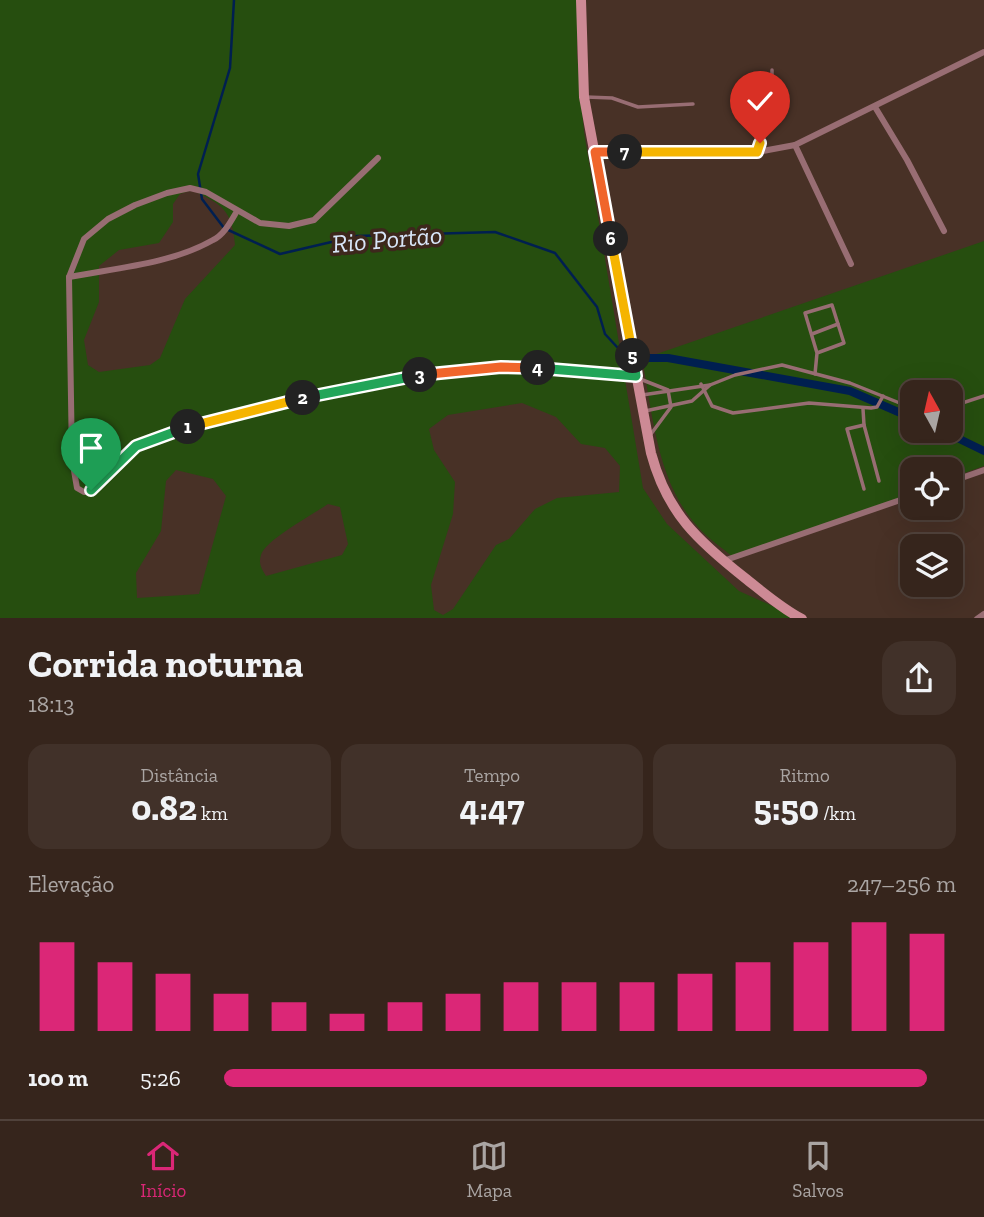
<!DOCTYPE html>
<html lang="pt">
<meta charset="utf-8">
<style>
body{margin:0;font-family:"Zilla Slab",serif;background:#413129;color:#f1f3f6;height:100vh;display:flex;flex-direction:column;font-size:26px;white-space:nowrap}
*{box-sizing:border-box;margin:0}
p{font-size:23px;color:#aaa5a3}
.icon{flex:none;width:38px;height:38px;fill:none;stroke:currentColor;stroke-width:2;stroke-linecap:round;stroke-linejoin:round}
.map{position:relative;height:618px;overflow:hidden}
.drawer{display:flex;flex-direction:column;background:#36251c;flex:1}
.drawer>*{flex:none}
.needle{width:46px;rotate:352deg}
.buttons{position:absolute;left:900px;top:380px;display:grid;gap:14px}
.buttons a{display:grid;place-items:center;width:63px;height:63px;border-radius:14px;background:#36251c;box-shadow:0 7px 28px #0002,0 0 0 2px #50423b;font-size:35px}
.pin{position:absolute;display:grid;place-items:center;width:60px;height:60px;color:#fff;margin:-72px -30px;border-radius:50% 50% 50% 0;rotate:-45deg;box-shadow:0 0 7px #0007}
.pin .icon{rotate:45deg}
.km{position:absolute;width:35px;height:35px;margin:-18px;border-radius:50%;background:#222;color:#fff;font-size:19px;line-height:35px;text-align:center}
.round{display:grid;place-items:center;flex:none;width:74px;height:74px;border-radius:21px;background:#413129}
.summary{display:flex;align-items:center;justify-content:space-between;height:119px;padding:0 28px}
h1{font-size:38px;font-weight:800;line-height:52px}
.metrics{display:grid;grid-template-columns:repeat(3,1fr);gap:10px;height:119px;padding:7px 28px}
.metrics div{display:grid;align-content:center;border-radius:18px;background:#413129;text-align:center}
.metrics b{font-size:35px;font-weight:800}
.metrics small{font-size:19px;font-weight:400}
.metrics p{font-size:19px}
.chart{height:196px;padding:14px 28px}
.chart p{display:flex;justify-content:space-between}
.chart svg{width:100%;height:126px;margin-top:7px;stroke:#db2777;stroke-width:6}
ul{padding:0 28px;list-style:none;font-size:23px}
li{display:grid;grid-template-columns:112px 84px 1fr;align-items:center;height:52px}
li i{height:18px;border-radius:9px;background:#db2777}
.dock{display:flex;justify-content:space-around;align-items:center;height:98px;border-top:2px solid #50423b;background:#36251c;font-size:19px;color:#aaa5a3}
.dock a{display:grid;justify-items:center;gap:4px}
.dock .active{color:#db2777}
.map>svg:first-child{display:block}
</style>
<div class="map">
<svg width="984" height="619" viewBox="0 0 984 619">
<rect width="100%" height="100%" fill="#483126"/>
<g fill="#264e0f" fill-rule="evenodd">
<path d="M0,0H578L577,54L584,132L643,488L667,524L739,591L799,618H0ZM192,190C223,205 232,210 235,245L185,299L160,358L150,365L99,372L88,365L84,340L99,302V266L119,250L159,243L173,222V204L180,194ZM522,403L556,417L581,444L605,448L620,466L619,492L557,498L535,509L509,539L496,545L453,609L443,615L434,610L431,585L453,514L455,482L434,450L429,429L448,415ZM176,470L213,479L226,496L199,594L137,598L136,573L161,531L166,481ZM328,504L340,507L348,544L342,555L266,576C262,569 258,564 261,555C265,540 314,514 328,504Z"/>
<path d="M984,241V466L950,478V469H912V493L735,559C723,548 708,539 698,527C657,483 653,415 642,359ZM912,392H950V430H912Z"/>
</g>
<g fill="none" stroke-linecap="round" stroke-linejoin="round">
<path stroke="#001f50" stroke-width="2.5" d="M234,0L230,68L198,174L202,199L224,228L280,254L357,236L495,232L555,253L597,307L605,334L617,347"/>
<g stroke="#001f50" stroke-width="8">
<path d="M648,358H668L850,391L912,418"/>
<path d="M941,430L984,451"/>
</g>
<g stroke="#986d73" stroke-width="3.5">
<path d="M586,97L612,98L638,107L693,104"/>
<path d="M757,152L772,100V70"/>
<path d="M812,334L838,324"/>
<path d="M815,374L817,353L805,313L832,305L844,343L817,353"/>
<path d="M640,379L668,390L671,407L651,434"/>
<path d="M701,384L712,406L733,413L809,403L871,408L877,407L883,396"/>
<path d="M642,395L710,385"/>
<path d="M950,407L984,396"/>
<path d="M863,409L864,425L879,481"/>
<path d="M645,411L692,401L710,385L735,375L782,365L850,383L912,408"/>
<path d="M864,489L847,429L864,425"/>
</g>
<g stroke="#986d73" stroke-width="6">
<path d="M875,107L907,160L944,231"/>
<path d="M795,145L851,264"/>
<path d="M595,152H757L795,145L984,52"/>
<path d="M378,158L314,220L289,226L260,223L206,192L190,188L167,193L135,205L108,219L84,239L69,277L72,459L77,488L84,492L91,490C106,476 119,456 137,446C171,428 211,421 248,412C379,378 502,357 636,376"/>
<path d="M69,277C116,268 171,264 213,240C224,235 231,221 237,211"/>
<path d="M950,482L984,470"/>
<path d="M723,561L912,496"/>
<path d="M977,619L984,614"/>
</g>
<path stroke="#cd8a95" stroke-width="10" d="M581,0L584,97L651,453C667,513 698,541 745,578C764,593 781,608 802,619"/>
</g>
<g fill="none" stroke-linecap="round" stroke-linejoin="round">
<g stroke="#fff" stroke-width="14">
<path id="split-1" d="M91,490L136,446L188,427"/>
</g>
<g stroke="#fff" stroke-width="14">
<path id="split-2" d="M188,427L303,398"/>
</g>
<g stroke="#fff" stroke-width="14">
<path id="split-3" d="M303,398L420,375"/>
</g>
<g stroke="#fff" stroke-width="14">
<path id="split-4" d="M420,375L501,367L538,368"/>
</g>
<g stroke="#fff" stroke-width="14">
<path id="split-5" d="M538,368L636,376L633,356"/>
</g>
<g stroke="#fff" stroke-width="14">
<path id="split-6" d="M611,239L633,356"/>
</g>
<g stroke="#fff" stroke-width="14">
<path id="split-7" d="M611,239L595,152H625"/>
</g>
<g stroke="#fff" stroke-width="14">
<path id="split-8" d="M625,152H757L760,143"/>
</g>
<use href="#split-1" stroke="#22a559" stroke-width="9"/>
<use href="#split-2" stroke="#f5b400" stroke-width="9"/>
<use href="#split-3" stroke="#22a559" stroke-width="9"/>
<use href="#split-4" stroke="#f0652b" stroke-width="9"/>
<use href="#split-5" stroke="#22a559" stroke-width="9"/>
<use href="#split-6" stroke="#f5b400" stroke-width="9"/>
<use href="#split-7" stroke="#f0652b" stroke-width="9"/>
<use href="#split-8" stroke="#f5b400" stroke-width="9"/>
</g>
<g text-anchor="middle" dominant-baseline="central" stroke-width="7" stroke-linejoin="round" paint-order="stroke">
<g font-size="26" font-style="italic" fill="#d8e6f9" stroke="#3d271c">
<text transform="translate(387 239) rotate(-5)">Rio Portão</text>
</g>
</g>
</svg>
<div class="buttons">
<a><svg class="needle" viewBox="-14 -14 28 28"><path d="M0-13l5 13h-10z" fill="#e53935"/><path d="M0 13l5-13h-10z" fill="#aaa5a3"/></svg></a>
<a><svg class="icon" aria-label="locate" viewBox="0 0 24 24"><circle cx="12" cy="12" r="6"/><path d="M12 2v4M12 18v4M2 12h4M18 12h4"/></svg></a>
<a><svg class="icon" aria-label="layers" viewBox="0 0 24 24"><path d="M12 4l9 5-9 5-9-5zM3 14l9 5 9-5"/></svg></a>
</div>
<div class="pin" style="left:91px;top:490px;background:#1e9e55"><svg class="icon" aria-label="arrive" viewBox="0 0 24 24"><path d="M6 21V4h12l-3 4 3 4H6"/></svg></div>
<div class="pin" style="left:760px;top:143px;background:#d93025"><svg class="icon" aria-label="check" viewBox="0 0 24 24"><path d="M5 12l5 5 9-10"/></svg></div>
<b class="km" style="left:188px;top:427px">1</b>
<b class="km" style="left:303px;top:398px">2</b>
<b class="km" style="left:420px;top:375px">3</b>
<b class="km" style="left:538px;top:368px">4</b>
<b class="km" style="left:633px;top:356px">5</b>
<b class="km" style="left:611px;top:239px">6</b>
<b class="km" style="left:625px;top:152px">7</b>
</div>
<section class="drawer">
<div class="summary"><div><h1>Corrida noturna</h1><p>18:13</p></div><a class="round"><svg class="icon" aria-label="share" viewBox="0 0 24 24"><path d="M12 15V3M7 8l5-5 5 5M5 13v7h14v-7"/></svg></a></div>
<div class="metrics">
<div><p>Distância</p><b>0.82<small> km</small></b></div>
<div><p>Tempo</p><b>4:47</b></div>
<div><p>Ritmo</p><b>5:50<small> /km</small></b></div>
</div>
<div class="chart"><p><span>Elevação</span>247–256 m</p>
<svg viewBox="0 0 160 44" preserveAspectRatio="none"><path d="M5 44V13M15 44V20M25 44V24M35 44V31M45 44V34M55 44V38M65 44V34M75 44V31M85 44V27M95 44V27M105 44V27M115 44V24M125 44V20M135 44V13M145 44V6M155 44V10"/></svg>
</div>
<ul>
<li><b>100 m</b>5:26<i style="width:96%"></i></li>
</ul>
</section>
<nav class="dock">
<a class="active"><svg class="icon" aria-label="home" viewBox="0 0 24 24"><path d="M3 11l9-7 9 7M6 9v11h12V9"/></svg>Início</a>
<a><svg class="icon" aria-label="map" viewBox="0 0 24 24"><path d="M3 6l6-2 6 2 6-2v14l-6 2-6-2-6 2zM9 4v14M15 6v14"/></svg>Mapa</a>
<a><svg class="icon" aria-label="saved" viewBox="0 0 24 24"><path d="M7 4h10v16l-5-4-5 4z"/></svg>Salvos</a>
</nav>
